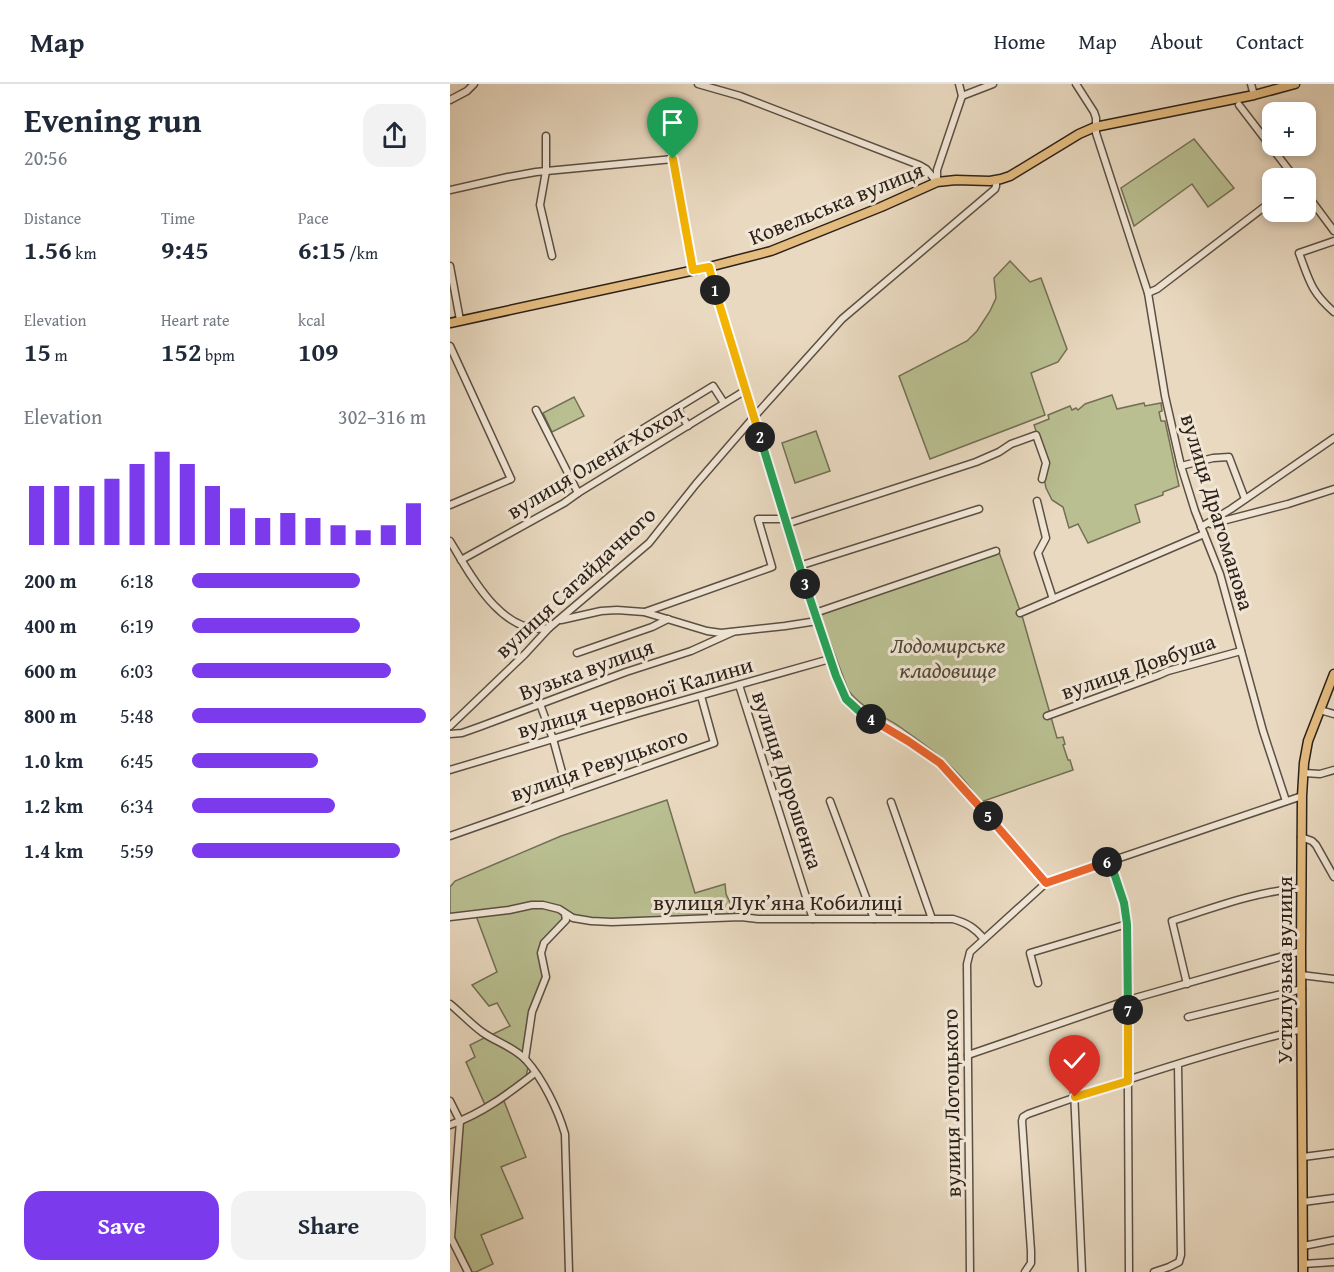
<!DOCTYPE html>
<meta charset="utf-8">
<style>
body{margin:0;font-family:"Gentium Book Plus",serif;background:#f2f2f3;color:#1f2937;height:100vh;display:flex;flex-direction:column;font-size:22px;white-space:nowrap}
*{box-sizing:border-box;margin:0}
p{font-size:20px;color:#747a83}
.icon{flex:none;width:33px;height:33px;fill:none;stroke:currentColor;stroke-width:2;stroke-linecap:round;stroke-linejoin:round}
.map{position:relative;flex:1;overflow:hidden}
.sheet{display:flex;flex-direction:column;background:#fff;width:450px}
.sheet>*{flex:none}
.tools{position:absolute;left:812px;top:18px;display:grid;gap:12px}
.tools a{display:grid;place-items:center;width:54px;height:54px;border-radius:12px;background:#fff;box-shadow:0 3px 9px #0003;font-size:30px}
.pin{position:absolute;display:grid;place-items:center;width:51px;height:51px;color:#fff;margin:-62px -26px;border-radius:50% 50% 50% 0;rotate:-45deg;box-shadow:0 0 6px #0007}
.pin .icon{rotate:45deg}
.km{position:absolute;width:30px;height:30px;margin:-15px;border-radius:50%;background:#222;color:#fff;font-size:16px;line-height:30px;text-align:center}
.round{display:grid;place-items:center;flex:none;width:63px;height:63px;border-radius:18px;background:#f2f2f3}
.head{display:flex;align-items:center;justify-content:space-between;height:102px;padding:0 24px}
h1{font-size:33px;font-weight:600;line-height:45px}
.figures{display:grid;grid-template-columns:repeat(3,1fr);gap:9px;height:102px;padding:6px 24px}
.figures div{display:grid;align-content:center}
.figures b{font-size:26px;font-weight:600}
.figures small{font-size:16px;font-weight:400}
.figures p{font-size:16px}
.chart{height:168px;padding:12px 24px}
.chart p{display:flex;justify-content:space-between}
.chart svg{width:100%;height:108px;margin-top:6px;stroke:#7c3aed;stroke-width:6}
.button{display:flex;gap:12px;margin-top:auto;padding:12px 24px}
.button a{flex:1;height:69px;border-radius:18px;background:#7c3aed;color:#fff;font-size:24px;font-weight:600;line-height:69px;text-align:center}
.button a+a{background:#f2f2f3;color:#1f2937}
ul{padding:0 24px;list-style:none;font-size:20px}
li{display:grid;grid-template-columns:96px 72px 1fr;align-items:center;height:45px}
li i{height:15px;border-radius:8px;background:#7c3aed}
header{display:flex;align-items:center;gap:36px;box-sizing:border-box;height:84px;padding:0 30px;background:#fff;border-bottom:2px solid #e0e1e3}
header strong{font-size:28px}
nav{display:flex;gap:33px;margin-inline-start:auto;font-size:21px}
main{display:flex;flex:1;min-height:0}
.map>svg:first-child{display:block}
</style>
<header>
<strong>Map</strong>
<nav><a>Home</a><a>Map</a><a>About</a><a>Contact</a></nav>
</header>
<main>
<section class="sheet">
<div class="head"><div><h1>Evening run</h1><p>20:56</p></div><a class="round"><svg class="icon" aria-label="share" viewBox="0 0 24 24"><path d="M12 15V3M7 8l5-5 5 5M5 13v7h14v-7"/></svg></a></div>
<div class="figures">
<div><p>Distance</p><b>1.56<small> km</small></b></div>
<div><p>Time</p><b>9:45</b></div>
<div><p>Pace</p><b>6:15<small> /km</small></b></div>
</div>
<div class="figures">
<div><p>Elevation</p><b>15<small> m</small></b></div>
<div><p>Heart rate</p><b>152<small> bpm</small></b></div>
<div><p>kcal</p><b>109</b></div>
</div>
<div class="chart"><p><span>Elevation</span>302–316 m</p>
<svg viewBox="0 0 160 44" preserveAspectRatio="none"><path d="M5 44V20M15 44V20M25 44V20M35 44V17M45 44V11M55 44V6M65 44V11M75 44V20M85 44V29M95 44V33M105 44V31M115 44V33M125 44V36M135 44V38M145 44V36M155 44V27"/></svg>
</div>
<ul>
<li><b>200 m</b>6:18<i style="width:72%"></i></li>
<li><b>400 m</b>6:19<i style="width:72%"></i></li>
<li><b>600 m</b>6:03<i style="width:85%"></i></li>
<li><b>800 m</b>5:48<i style="width:100%"></i></li>
<li><b>1.0 km</b>6:45<i style="width:54%"></i></li>
<li><b>1.2 km</b>6:34<i style="width:61%"></i></li>
<li><b>1.4 km</b>5:59<i style="width:89%"></i></li>
</ul>
<div class="button"><a>Save</a><a>Share</a></div>
</section>
<div class="map">
<svg width="884" height="1188" viewBox="0 0 884 1188">
<rect width="100%" height="100%" fill="#e9d9c0"/>
<filter id="stains"><feTurbulence type="fractalNoise" baseFrequency=".00333" numOctaves="4"/><feColorMatrix values="0 0 0 0 .2 0 0 0 0 .09 0 0 0 0 .02 0 0 0 .5 -.17"/></filter>
<radialGradient id="worn" r=".72"><stop offset=".6" stop-color="#630" stop-opacity="0"/><stop offset="1" stop-color="#630" stop-opacity=".3"/></radialGradient>
<g fill="#b9bf91" stroke="#727055" stroke-width="1.5">
<path d="M744,55L784,104L758,123L742,100L684,142L671,104Z"/>
<path d="M560,177L580,198L591,194L617,265L608,278L581,289L595,331L480,375L449,292L517,257L527,247L540,227L546,214L544,194Z"/>
<path d="M662,311L667,325L694,319L695,322L711,319L712,327L709,328L711,337H715L729,402L713,408V411L685,421L690,438L638,459L628,440L619,444L613,423L602,416L596,404L594,394L597,379L584,341L599,335L598,331L620,322L622,326L626,324L628,326L635,320Z"/>
<path d="M124,313L134,332L102,348L93,329Z"/>
<path d="M366,347L380,387L345,399L332,359Z"/>
<path d="M549,468L573,535L607,654L613,653L615,660L613,661L618,676H620L623,686L531,718C524,710 518,700 511,693C493,673 471,658 450,643C431,630 412,625 398,606L370,531Z"/>
<path d="M217,716L245,809L275,800L276,810L286,831L147,836L114,832V836L94,859L95,893L72,970L41,951L60,942L47,919L39,922L22,901L47,888L25,829L0,832V803L5,797L111,752Z"/>
<path d="M34,954C49,962 69,969 78,983L76,993L36,1023L16,978L25,973L20,961Z"/>
<path d="M54,1017L76,1073L51,1083L73,1134L31,1151L43,1180L26,1188H21L3,1154L11,1062L12,1039Z"/>
</g>
<g fill="none" stroke-linecap="round" stroke-linejoin="round">
<g stroke="#5b5043" stroke-width="9">
<g id="minor">
<path d="M248,0L290,12L469,81L476,85L487,98"/>
<path d="M626,0L644,28L646,34V49L698,209L715,312L731,382L745,427L770,490L813,647L836,717"/>
<path d="M801,0L804,11"/>
<path d="M512,12L543,0"/>
<path d="M0,16L17,7L24,0"/>
<path d="M789,21L845,94"/>
<path d="M96,52V87L90,121L102,172"/>
<path d="M487,98V86L512,12L509,0"/>
<path d="M0,106L58,93L86,88L223,75L242,186"/>
<path d="M855,108L884,147"/>
<path d="M884,157L849,169C859,196 861,208 884,228"/>
<path d="M0,182L10,236"/>
<path d="M259,183L352,490L386,593L396,615L409,627L458,657L490,679L507,697L596,799"/>
<path d="M698,209L707,205L822,117"/>
<path d="M0,262L61,395L0,421"/>
<path d="M227,324L238,342"/>
<path d="M86,326L128,409"/>
<path d="M168,360L263,302L274,319"/>
<path d="M731,382L763,374L779,373L795,415"/>
<path d="M587,417L596,454L588,469L603,515"/>
<path d="M336,440L526,378L549,368L561,360L586,351L596,379L592,395"/>
<path d="M761,440L838,420L884,405"/>
<path d="M751,443L781,425L884,354"/>
<path d="M0,457C20,490 52,553 99,544"/>
<path d="M11,476L114,419L128,409L296,306"/>
<path d="M349,482L529,425"/>
<path d="M195,528L322,483L308,435H335"/>
<path d="M365,529L546,467"/>
<path d="M570,529L754,450"/>
<path d="M111,536L151,527L167,526L194,528L257,547L271,549L335,542L367,537"/>
<path d="M127,569L202,543L218,535"/>
<path d="M289,601L363,835"/>
<path d="M90,620L103,655L118,710"/>
<path d="M870,626L884,630"/>
<path d="M597,632L709,591L718,587L791,567"/>
<path d="M0,642L75,570L99,544L199,459L246,400L304,333L392,235L545,105L546,102V96"/>
<path d="M0,650L12,649L29,643L176,588L241,567L283,548"/>
<path d="M0,686L189,629L380,575"/>
<path d="M854,689L870,690L884,686"/>
<path d="M380,717L424,835"/>
<path d="M441,718L482,835"/>
<path d="M0,752L264,659L251,612"/>
<path d="M851,753L862,757L866,761L884,793"/>
<path d="M660,777L674,819L677,840L679,1188"/>
<path d="M0,833L59,826L82,821H93L109,825L123,834L141,837L162,838L291,833L308,835H503C517,839 525,844 534,855"/>
<path d="M851,891L884,895"/>
<path d="M588,899L580,869L677,840"/>
<path d="M737,900L722,837C763,824 808,807 851,804"/>
<path d="M0,920C11,929 21,940 32,948C46,958 64,963 76,976C93,995 108,1026 115,1050L119,1188"/>
<path d="M738,933L852,905"/>
<path d="M622,961L632,1188"/>
<path d="M518,971L678,916L851,867"/>
<path d="M75,975L82,928L96,893L91,869L94,859L116,836L115,830"/>
<path d="M0,1017L10,1037L1,1154L18,1188"/>
<path d="M0,1041C33,1029 58,1010 85,989"/>
<path d="M853,1073L884,1069"/>
<path d="M853,1118L884,1114"/>
<path d="M853,1162L884,1156"/>
<path d="M853,1180L884,1178"/>
<path d="M520,1188L517,880L520,868L596,799L852,712"/>
<path d="M575,1188L581,1179V1167L572,1037L573,1033L578,1030C668,998 759,968 852,945"/>
<path d="M704,1188L719,1183L729,1178L731,1171L728,981"/>
</g>
</g>
<g stroke="#2c2219" stroke-width="11">
<g id="major">
<path d="M0,239L259,183L321,167L431,123L487,98L506,96L540,97L551,95L560,92L629,50L645,43L804,11L845,0"/>
<path d="M853,1188L851,867L852,712L854,679L858,657L884,590"/>
</g>
</g>
<use href="#minor" stroke="#f1e6d6" stroke-width="6"/>
<use href="#major" stroke="#e4bc80" stroke-width="8"/>
</g>
<g fill="none" stroke-linecap="round" stroke-linejoin="round">
<g stroke="#fff" stroke-width="12">
<path id="split-1" d="M223,75L243,186L259,183L265,206"/>
</g>
<g stroke="#fff" stroke-width="12">
<path id="split-2" d="M265,206L310,353"/>
</g>
<g stroke="#fff" stroke-width="12">
<path id="split-3" d="M310,353L355,500"/>
</g>
<g stroke="#fff" stroke-width="12">
<path id="split-4" d="M355,500L386,592L396,615L409,627L421,635"/>
</g>
<g stroke="#fff" stroke-width="12">
<path id="split-5" d="M421,635L458,657L490,679L538,732"/>
</g>
<g stroke="#fff" stroke-width="12">
<path id="split-6" d="M538,732L596,799L657,778"/>
</g>
<g stroke="#fff" stroke-width="12">
<path id="split-7" d="M657,778L660,777L674,819L677,840L678,926"/>
</g>
<g stroke="#fff" stroke-width="12">
<path id="split-8" d="M625,1013L678,997V926"/>
</g>
<use href="#split-1" stroke="#f5b400" stroke-width="8"/>
<use href="#split-2" stroke="#f5b400" stroke-width="8"/>
<use href="#split-3" stroke="#22a559" stroke-width="8"/>
<use href="#split-4" stroke="#22a559" stroke-width="8"/>
<use href="#split-5" stroke="#f0652b" stroke-width="8"/>
<use href="#split-6" stroke="#f0652b" stroke-width="8"/>
<use href="#split-7" stroke="#22a559" stroke-width="8"/>
<use href="#split-8" stroke="#f5b400" stroke-width="8"/>
</g>
<g text-anchor="middle" dominant-baseline="central" stroke-width="6" stroke-linejoin="round" paint-order="stroke">
<g font-size="22" fill="#2c2219" stroke="#f1e6d6">
<text transform="translate(386 119) rotate(-22)">Ковельська вулиця</text>
<text transform="translate(145 377) rotate(-31)">вулиця Олени Хохол</text>
<text transform="translate(768 428) rotate(73)">вулиця Драгоманова</text>
<text transform="translate(125 498) rotate(-43)">вулиця Сагайдачного</text>
<text transform="translate(688 582) rotate(-19)">вулиця Довбуша</text>
<text transform="translate(136 585) rotate(-20)">Вузька вулиця</text>
<text transform="translate(185 613) rotate(-16)">вулиця Червоної Калини</text>
<text transform="translate(149 680) rotate(-19)">вулиця Ревуцького</text>
<text transform="translate(338 696) rotate(72)">вулиця Дорошенка</text>
<text x="328" y="818">вулиця Лукʼяна Кобилиці</text>
<text transform="translate(834 886) rotate(-90)">Устилузька вулиця</text>
<text transform="translate(501 1019) rotate(-91)">вулиця Лотоцького</text>
</g>
<g font-size="22" font-style="italic" fill="#4f4937" stroke="#f1e6d6">
<text x="498" y="561">Лодомирське<tspan x="498" dy="25">кладовище</tspan></text>
</g>
</g>
<rect width="100%" height="100%" filter="url(#stains)"/>
<rect width="100%" height="100%" fill="url(#worn)"/>
</svg>
<div class="tools">
<a>+</a>
<a>−</a>
</div>
<div class="pin" style="left:223px;top:75px;background:#1e9e55"><svg class="icon" aria-label="arrive" viewBox="0 0 24 24"><path d="M6 21V4h12l-3 4 3 4H6"/></svg></div>
<div class="pin" style="left:625px;top:1013px;background:#d93025"><svg class="icon" aria-label="check" viewBox="0 0 24 24"><path d="M5 12l5 5 9-10"/></svg></div>
<b class="km" style="left:265px;top:206px">1</b>
<b class="km" style="left:310px;top:353px">2</b>
<b class="km" style="left:355px;top:500px">3</b>
<b class="km" style="left:421px;top:635px">4</b>
<b class="km" style="left:538px;top:732px">5</b>
<b class="km" style="left:657px;top:778px">6</b>
<b class="km" style="left:678px;top:926px">7</b>
</div>
</main>
